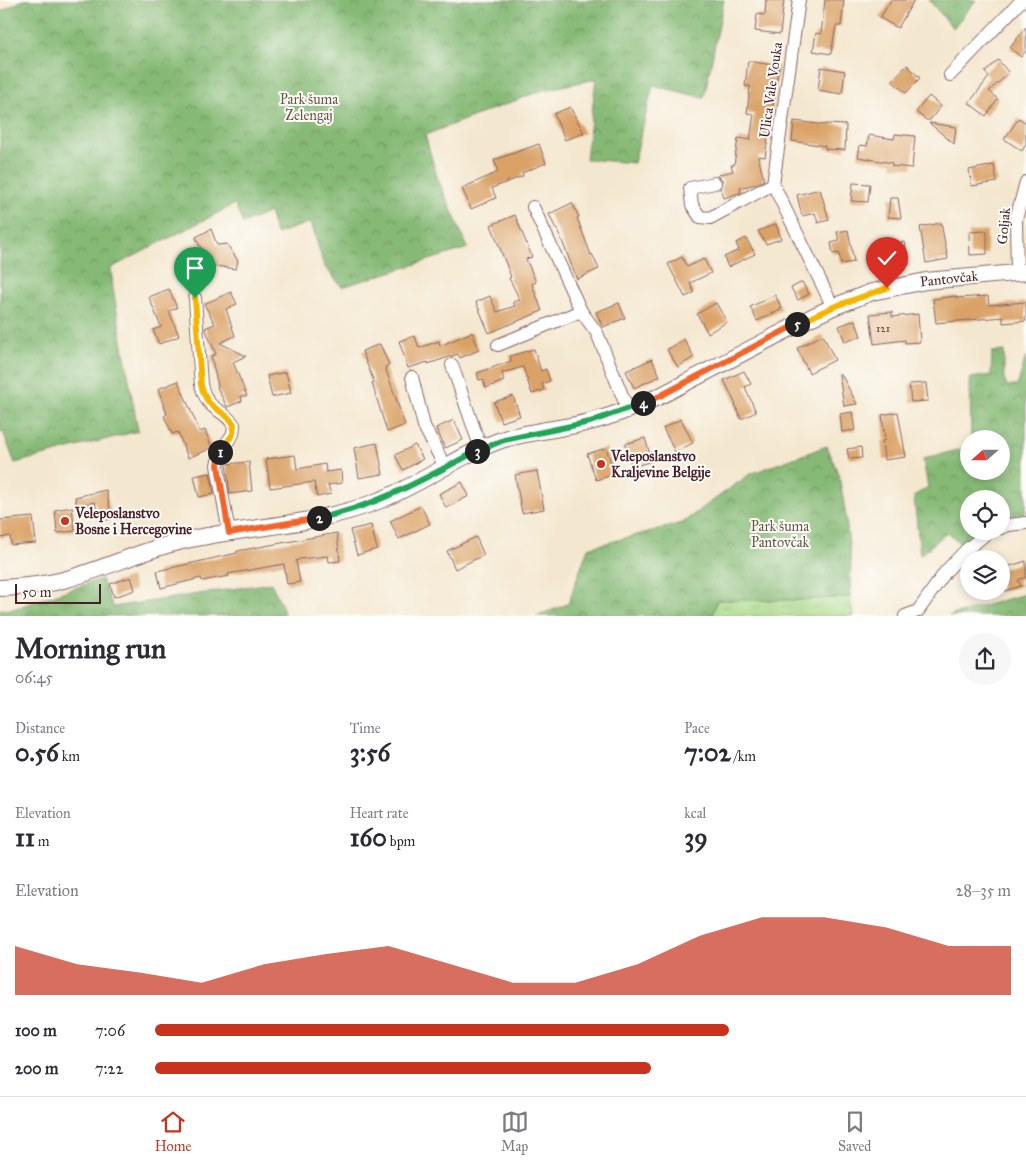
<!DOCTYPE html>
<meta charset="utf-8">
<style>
body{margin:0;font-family:"IM FELL Great Primer",serif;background:#f7f7f7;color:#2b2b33;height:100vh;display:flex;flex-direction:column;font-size:19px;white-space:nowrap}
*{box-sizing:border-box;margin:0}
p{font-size:16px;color:#7c7c81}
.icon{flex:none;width:28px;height:28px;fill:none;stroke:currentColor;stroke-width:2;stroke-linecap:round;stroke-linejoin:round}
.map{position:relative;height:616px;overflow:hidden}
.details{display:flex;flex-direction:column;background:#fff;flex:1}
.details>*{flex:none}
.needle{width:32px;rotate:249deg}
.controls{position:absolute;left:960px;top:430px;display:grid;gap:10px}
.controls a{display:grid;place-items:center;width:50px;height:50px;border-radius:50%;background:#fff;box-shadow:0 2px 8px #0003;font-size:25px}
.scale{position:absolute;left:15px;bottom:12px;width:86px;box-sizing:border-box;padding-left:5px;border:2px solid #4a1f2b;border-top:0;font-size:14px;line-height:18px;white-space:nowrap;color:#4a1f2b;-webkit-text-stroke:4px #fdfcf7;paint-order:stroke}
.pin{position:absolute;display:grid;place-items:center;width:42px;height:42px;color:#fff;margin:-51px -21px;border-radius:50% 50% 50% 0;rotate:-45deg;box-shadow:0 0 5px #0007}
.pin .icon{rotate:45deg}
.km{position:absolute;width:25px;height:25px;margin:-12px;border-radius:50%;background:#222;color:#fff;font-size:14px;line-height:25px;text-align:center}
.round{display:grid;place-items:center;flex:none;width:52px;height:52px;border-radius:26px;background:#f7f7f7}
.overview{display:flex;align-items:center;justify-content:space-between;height:85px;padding:0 15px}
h1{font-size:28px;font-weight:700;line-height:38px}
.metrics{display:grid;grid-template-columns:repeat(3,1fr);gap:8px;height:85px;padding:5px 15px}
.metrics div{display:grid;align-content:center}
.metrics b{font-size:25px;font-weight:700}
.metrics small{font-size:14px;font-weight:400}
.metrics p{font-size:14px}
.chart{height:140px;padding:10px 15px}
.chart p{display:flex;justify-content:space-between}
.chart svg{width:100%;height:90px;margin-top:5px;fill:#c8321e;opacity:.7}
ul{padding:0 15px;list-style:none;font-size:16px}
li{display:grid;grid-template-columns:80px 60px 1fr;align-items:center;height:38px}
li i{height:12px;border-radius:6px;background:#c8321e}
.menu{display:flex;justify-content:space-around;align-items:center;height:70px;border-top:1px solid #e1e1e2;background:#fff;font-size:14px;color:#7c7c81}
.menu a{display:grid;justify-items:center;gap:2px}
.menu .on{color:#c8321e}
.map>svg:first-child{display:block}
</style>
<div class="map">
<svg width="1026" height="616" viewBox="0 0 1026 616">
<defs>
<pattern id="grass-tufts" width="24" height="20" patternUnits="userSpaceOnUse" patternTransform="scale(1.25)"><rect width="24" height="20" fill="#a7d987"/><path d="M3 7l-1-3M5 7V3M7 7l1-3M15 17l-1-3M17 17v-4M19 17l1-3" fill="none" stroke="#91ba75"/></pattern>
<pattern id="forest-crowns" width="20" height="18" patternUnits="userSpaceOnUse" patternTransform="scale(1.25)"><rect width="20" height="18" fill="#85b974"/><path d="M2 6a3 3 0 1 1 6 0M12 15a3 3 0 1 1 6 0" fill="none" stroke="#6f965f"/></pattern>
</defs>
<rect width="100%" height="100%" fill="#fdfcf7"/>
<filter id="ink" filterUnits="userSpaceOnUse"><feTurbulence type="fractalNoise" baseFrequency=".02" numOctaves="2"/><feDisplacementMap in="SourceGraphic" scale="10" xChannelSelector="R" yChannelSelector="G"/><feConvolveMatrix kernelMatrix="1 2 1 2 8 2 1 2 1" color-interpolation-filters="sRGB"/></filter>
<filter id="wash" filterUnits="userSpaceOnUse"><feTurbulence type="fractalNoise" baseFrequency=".0096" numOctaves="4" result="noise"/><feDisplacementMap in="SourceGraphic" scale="20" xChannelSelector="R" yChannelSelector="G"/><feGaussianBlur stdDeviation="1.12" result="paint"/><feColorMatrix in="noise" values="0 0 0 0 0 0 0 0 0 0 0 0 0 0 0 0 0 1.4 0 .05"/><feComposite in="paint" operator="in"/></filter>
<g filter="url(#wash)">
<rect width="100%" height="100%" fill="#f4e7cf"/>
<path fill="url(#grass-tufts)" stroke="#787c59" d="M850,597L853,616H712L717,600H798Z"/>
<g fill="url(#forest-crowns)" stroke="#686c50">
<path d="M23,0H724L704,98L653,85L634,163L586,159L596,79L543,90L425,135L437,177L468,248L342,287L324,266L311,222L276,234L269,212L243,224L235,204L111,268L113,289L138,431L15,463L3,432H0V12Z"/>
<path d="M929,0H976L953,28Z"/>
<path d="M1004,351V379L1007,386H1017L1026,357V512L1001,520V499H969V531H982L964,545L960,544L948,532L920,555L914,496L928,487L923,459L969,447V471H1001V439H971L970,378L991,375L992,352Z"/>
<path d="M827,446L839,476L845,510L851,562L850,597L798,600H717L712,616H536L568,604L588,548L682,523L750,474Z"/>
<path d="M101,579L113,607L271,583L283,608L284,616H0V609L10,610Z"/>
<path d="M1021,595H1026V616H949Z"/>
</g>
<g id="blocks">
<g fill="#daa266">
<path d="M766,0H784L780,34L755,31L757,14L765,15Z"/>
<path d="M825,0H844L841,26H836L831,54L813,51L816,33L821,34Z"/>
<path d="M891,0H914L898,28L880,18Z"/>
<path d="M1026,27V51L1021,57L1010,48Z"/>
<path d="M998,60L1009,73L989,91L998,99L986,116L969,103L989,77L985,72Z"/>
<path d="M748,61L779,66L765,157L758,156L764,180L756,184L740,188L741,192L736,194L724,198L721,188L723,181L718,175L733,171L731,165H734L738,138L750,140L754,114L747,113L750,86H745Z"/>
<path d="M907,65L920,78L906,93L892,81Z"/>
<path d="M821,67L845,71L842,94L818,90Z"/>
<path d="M929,96L941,106L930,120H926L916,112Z"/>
<path d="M570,107L584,133L565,140L554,114Z"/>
<path d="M1019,118L1026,123V144L1022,151L1004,139Z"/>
<path d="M794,121L826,125V124L846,125L845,150L825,149V146L792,141Z"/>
<path d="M929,123L956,127L954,144Z"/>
<path d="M895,134L915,136L912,168L892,166V163L858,157L860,145L867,146L869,135L894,139Z"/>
<path d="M539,144L546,163L522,173L523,176L492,188L496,198L471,209L462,188L498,172L494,160Z"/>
<path d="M994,165L997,182L972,186L969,170Z"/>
<path d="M853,183L870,184L868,202L851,201Z"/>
<path d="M820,189L829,220L818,223L815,213L802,216L797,195Z"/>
<path d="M890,198H898L901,218L888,217Z"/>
<path d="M572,203L579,217L577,218L591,255L592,254L599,269L577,279L557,228L556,229L549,214Z"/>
<path d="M515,215L532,257L526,259L536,282L532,284L542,311L489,333L476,302L490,296L497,312L515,306L513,302L520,300L509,278L511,277L491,225Z"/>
<path d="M941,223L948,259L926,263L920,227Z"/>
<path d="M776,224L781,239L766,244L758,231Z"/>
<path d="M211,229L217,245L227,244L238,261L236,269L208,265L196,237Z"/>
<path d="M848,230L854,262L841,264L839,253L833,254L831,243L839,241L837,232Z"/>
<path d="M987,231V254L970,255L969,232Z"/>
<path d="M746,238L755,254L728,267L724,257L739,250L736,243Z"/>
<path d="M905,242L909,265L894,268L890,244Z"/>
<path d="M682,257L687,267L704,259L711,273L690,283L694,293L685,297L668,264Z"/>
<path d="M802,282L809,294L798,300L791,288Z"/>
<path d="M169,289L177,308L169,311L179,336L159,344L153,330L161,327L149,297Z"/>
<path d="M231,292L237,304L226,309L235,336L220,343L246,356L233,362L247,396H241L242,401L227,407L217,387L218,386L211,356L216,354L205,328L215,324L204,304Z"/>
<path d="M775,295L782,309L757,321L750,307Z"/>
<path d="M956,296V298L988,296L989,305L1026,302V321L1003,323V317L936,323L933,299Z"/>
<path d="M619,303L625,318L603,327L596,312Z"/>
<path d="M716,303L727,322L708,333L697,314Z"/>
<path d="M892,312V317L918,314L920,342L905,343V340L874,344L870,314Z"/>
<path d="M855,320L861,336L845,342L839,326Z"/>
<path d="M472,332L479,350L460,358L458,354L428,364V362L408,368L399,341L415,336L419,348L439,341L440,346Z"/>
<path d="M823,335L835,360L809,373L797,348Z"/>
<path d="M684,339L694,357L678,367L667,350Z"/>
<path d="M380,344L389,365L385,367L405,425L387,432L372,383L374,382L362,351Z"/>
<path d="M534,349L541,371L546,369L550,381L542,384L544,390L532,394L523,367L502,373L504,381L486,388L483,379L479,380L477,373L511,361L510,356Z"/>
<path d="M652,359L660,376L634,388L626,371Z"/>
<path d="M744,371L751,384L745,387L756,412L741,419L735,405H736L724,380Z"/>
<path d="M286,372L291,393L272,397L267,376Z"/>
<path d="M839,374H841L857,404L844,406Z"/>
<path d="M178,381L200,432L205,430L212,448L188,458L178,432L172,434L164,416L167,414L158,389Z"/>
<path d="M926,383L928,401L911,402L909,384Z"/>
<path d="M513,396L520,416L501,422L494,402Z"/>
<path d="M852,412L855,430L842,432L840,414Z"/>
<path d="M898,412L906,457L884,460L882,441L885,440L882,415Z"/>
<path d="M681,419L693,443L675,452L663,428Z"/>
<path d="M454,420L463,440L445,448L436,428Z"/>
<path d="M645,438L652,461L632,467L625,444Z"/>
<path d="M377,443L383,474L359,478L354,448Z"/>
<path d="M415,445L423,459L403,470L395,455Z"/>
<path d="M861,447L862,458L849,459L847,449Z"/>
<path d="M606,448L615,474L596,480L587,454Z"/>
<path d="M295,455L297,469L325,464L326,472L341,470L342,483L328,485L331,494L317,497L314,482L270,488L266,459Z"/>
<path d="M249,462L252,491L230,494L226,464Z"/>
<path d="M537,471L544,509L522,513L515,475Z"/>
<path d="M210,473L214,494L199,497L194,476Z"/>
<path d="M462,482L469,496L446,508L439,494Z"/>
<path d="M106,490L112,519L99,521L95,502L77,506L75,497Z"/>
<path d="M421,506L430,524L399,539L390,521Z"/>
<path d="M72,507L75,531L57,533L55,510Z"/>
<path d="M33,517L36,543L11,545L10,536L0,538V520Z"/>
<path d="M371,525L377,549L357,555L350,530Z"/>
<path d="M337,533L340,561L329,562L328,556L300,559L296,561L300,582L287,584L284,564L228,574L229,576L202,581L201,578L161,588L157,571L237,553V551Z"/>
<path d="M476,537L484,555L455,569L447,551Z"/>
<path d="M1026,561V577L1018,580L1021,586L1001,592V569Z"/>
<path d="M131,577L135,590L114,597L110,584Z"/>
</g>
</g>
</g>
<g filter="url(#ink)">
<use href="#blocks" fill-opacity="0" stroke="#866564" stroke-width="1"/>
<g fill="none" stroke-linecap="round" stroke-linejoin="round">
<g stroke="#866564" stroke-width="14">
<g id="minor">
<path d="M799,0L773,184L833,307"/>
<path d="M950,75L1022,0"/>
<path d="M715,183L690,188L692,205L700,217L710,218L773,184"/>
<path d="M533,207L581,311"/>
<path d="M1017,273L1016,219L1026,182"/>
<path d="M195,298L201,385C209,414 220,405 234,425L233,434L221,451L217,465L229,533"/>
<path d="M498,345L581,311L597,333L628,410"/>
<path d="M452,365L481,449"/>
<path d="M412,377L424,426L445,467"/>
<path d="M1001,528L1008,525L1026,523"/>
<path d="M905,616L918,611L946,571L966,550L987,533L992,531"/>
</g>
</g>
<g stroke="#866564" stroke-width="18">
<path id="major" d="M0,588C23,587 45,585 67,579C106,568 143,550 182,541C247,526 316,526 378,501C422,484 460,454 504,439C532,431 561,429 589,422C614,416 637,406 660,396L812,317L833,307L872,292L926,281L1026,272"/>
</g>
<use href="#minor" stroke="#fff" stroke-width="12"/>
<use href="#major" stroke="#fff" stroke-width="16"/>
</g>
</g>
<g fill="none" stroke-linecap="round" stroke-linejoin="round" filter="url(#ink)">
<g stroke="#fff" stroke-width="10">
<path id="split-1" d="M195,298L201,385C209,414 220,405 234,424L233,434L220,452"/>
</g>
<g stroke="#fff" stroke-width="10">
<path id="split-2" d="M220,452L218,465L229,533L319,518"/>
</g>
<g stroke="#fff" stroke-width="10">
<path id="split-3" d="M319,518C378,506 425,478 477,451"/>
</g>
<g stroke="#fff" stroke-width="10">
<path id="split-4" d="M477,451L504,440L590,422L643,403"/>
</g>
<g stroke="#fff" stroke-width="10">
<path id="split-5" d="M643,403L660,396L797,324"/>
</g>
<g stroke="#fff" stroke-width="10">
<path id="split-6" d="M797,324L833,307L887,288"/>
</g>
<use href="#split-1" stroke="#f5b400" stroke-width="6"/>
<use href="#split-2" stroke="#f0652b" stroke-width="6"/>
<use href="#split-3" stroke="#22a559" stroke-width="6"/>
<use href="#split-4" stroke="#22a559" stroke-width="6"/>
<use href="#split-5" stroke="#f0652b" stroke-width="6"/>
<use href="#split-6" stroke="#f5b400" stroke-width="6"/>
</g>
<g fill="#c8321e" stroke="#fdfcf7" stroke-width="2">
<circle cx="601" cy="464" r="5"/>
<circle cx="65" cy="521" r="5"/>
</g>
<g text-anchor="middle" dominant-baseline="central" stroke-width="4" stroke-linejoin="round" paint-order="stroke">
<g font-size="11" fill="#6e403a">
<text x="883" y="328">121</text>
</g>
<g font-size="14" fill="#4a1f2b" stroke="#fdfcf7">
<text transform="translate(771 90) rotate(-82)">Ulica Vale Vouka</text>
<text transform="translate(1004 226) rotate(-85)">Goljak</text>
<text transform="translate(949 279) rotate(-6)">Pantovčak</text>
</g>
<g font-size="14" fill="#665747" stroke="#fdfcf7">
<text x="309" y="99">Park šuma<tspan x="309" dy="16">Zelengaj</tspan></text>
<text x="780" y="526">Park šuma<tspan x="780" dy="16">Pantovčak</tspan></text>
</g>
<g font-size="14" font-weight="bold" fill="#4a1f2b" stroke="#fdfcf7" text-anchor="start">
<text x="611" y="456">Veleposlanstvo<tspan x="611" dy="16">Kraljevine Belgije</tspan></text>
<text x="75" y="513">Veleposlanstvo<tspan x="75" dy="16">Bosne i Hercegovine</tspan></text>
</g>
</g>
</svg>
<div class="controls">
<a><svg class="needle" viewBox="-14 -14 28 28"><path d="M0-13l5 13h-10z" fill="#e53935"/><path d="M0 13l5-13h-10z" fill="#7c7c81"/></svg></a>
<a><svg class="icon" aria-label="locate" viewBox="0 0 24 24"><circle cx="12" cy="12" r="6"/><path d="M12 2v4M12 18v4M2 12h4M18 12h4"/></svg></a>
<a><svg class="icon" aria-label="layers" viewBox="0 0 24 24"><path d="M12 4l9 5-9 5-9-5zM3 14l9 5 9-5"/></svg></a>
</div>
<div class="scale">50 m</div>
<div class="pin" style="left:195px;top:298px;background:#1e9e55"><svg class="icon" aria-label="arrive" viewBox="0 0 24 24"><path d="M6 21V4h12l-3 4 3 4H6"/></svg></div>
<div class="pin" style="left:887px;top:288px;background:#d93025"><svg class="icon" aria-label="check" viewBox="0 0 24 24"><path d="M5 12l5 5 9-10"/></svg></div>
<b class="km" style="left:220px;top:452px">1</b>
<b class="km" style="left:319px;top:518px">2</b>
<b class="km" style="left:477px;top:451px">3</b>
<b class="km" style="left:643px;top:403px">4</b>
<b class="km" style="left:797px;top:324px">5</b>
</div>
<section class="details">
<div class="overview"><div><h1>Morning run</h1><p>06:45</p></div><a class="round"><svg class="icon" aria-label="share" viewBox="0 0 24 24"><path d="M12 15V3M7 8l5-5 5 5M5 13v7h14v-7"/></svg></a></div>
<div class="metrics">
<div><p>Distance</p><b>0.56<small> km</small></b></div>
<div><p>Time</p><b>3:56</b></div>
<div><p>Pace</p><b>7:02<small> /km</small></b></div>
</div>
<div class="metrics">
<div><p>Elevation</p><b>11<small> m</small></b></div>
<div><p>Heart rate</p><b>160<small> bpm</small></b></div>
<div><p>kcal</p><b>39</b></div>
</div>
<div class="chart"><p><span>Elevation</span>28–35 m</p>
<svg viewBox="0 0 160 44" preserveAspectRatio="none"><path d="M0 44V20L10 29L20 33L30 38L40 29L50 24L60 20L70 29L80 38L90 38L100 29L110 15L120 6L130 6L140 11L150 20L160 20V44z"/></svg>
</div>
<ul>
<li><b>100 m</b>7:06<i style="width:67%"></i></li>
<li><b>200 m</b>7:22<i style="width:58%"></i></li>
</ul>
</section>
<nav class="menu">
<a class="on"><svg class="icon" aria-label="home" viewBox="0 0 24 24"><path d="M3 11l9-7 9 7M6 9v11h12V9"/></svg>Home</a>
<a><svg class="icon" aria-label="map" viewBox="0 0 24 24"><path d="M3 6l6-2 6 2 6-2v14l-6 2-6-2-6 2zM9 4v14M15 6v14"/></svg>Map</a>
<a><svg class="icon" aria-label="saved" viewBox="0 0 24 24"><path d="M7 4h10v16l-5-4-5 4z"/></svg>Saved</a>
</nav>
